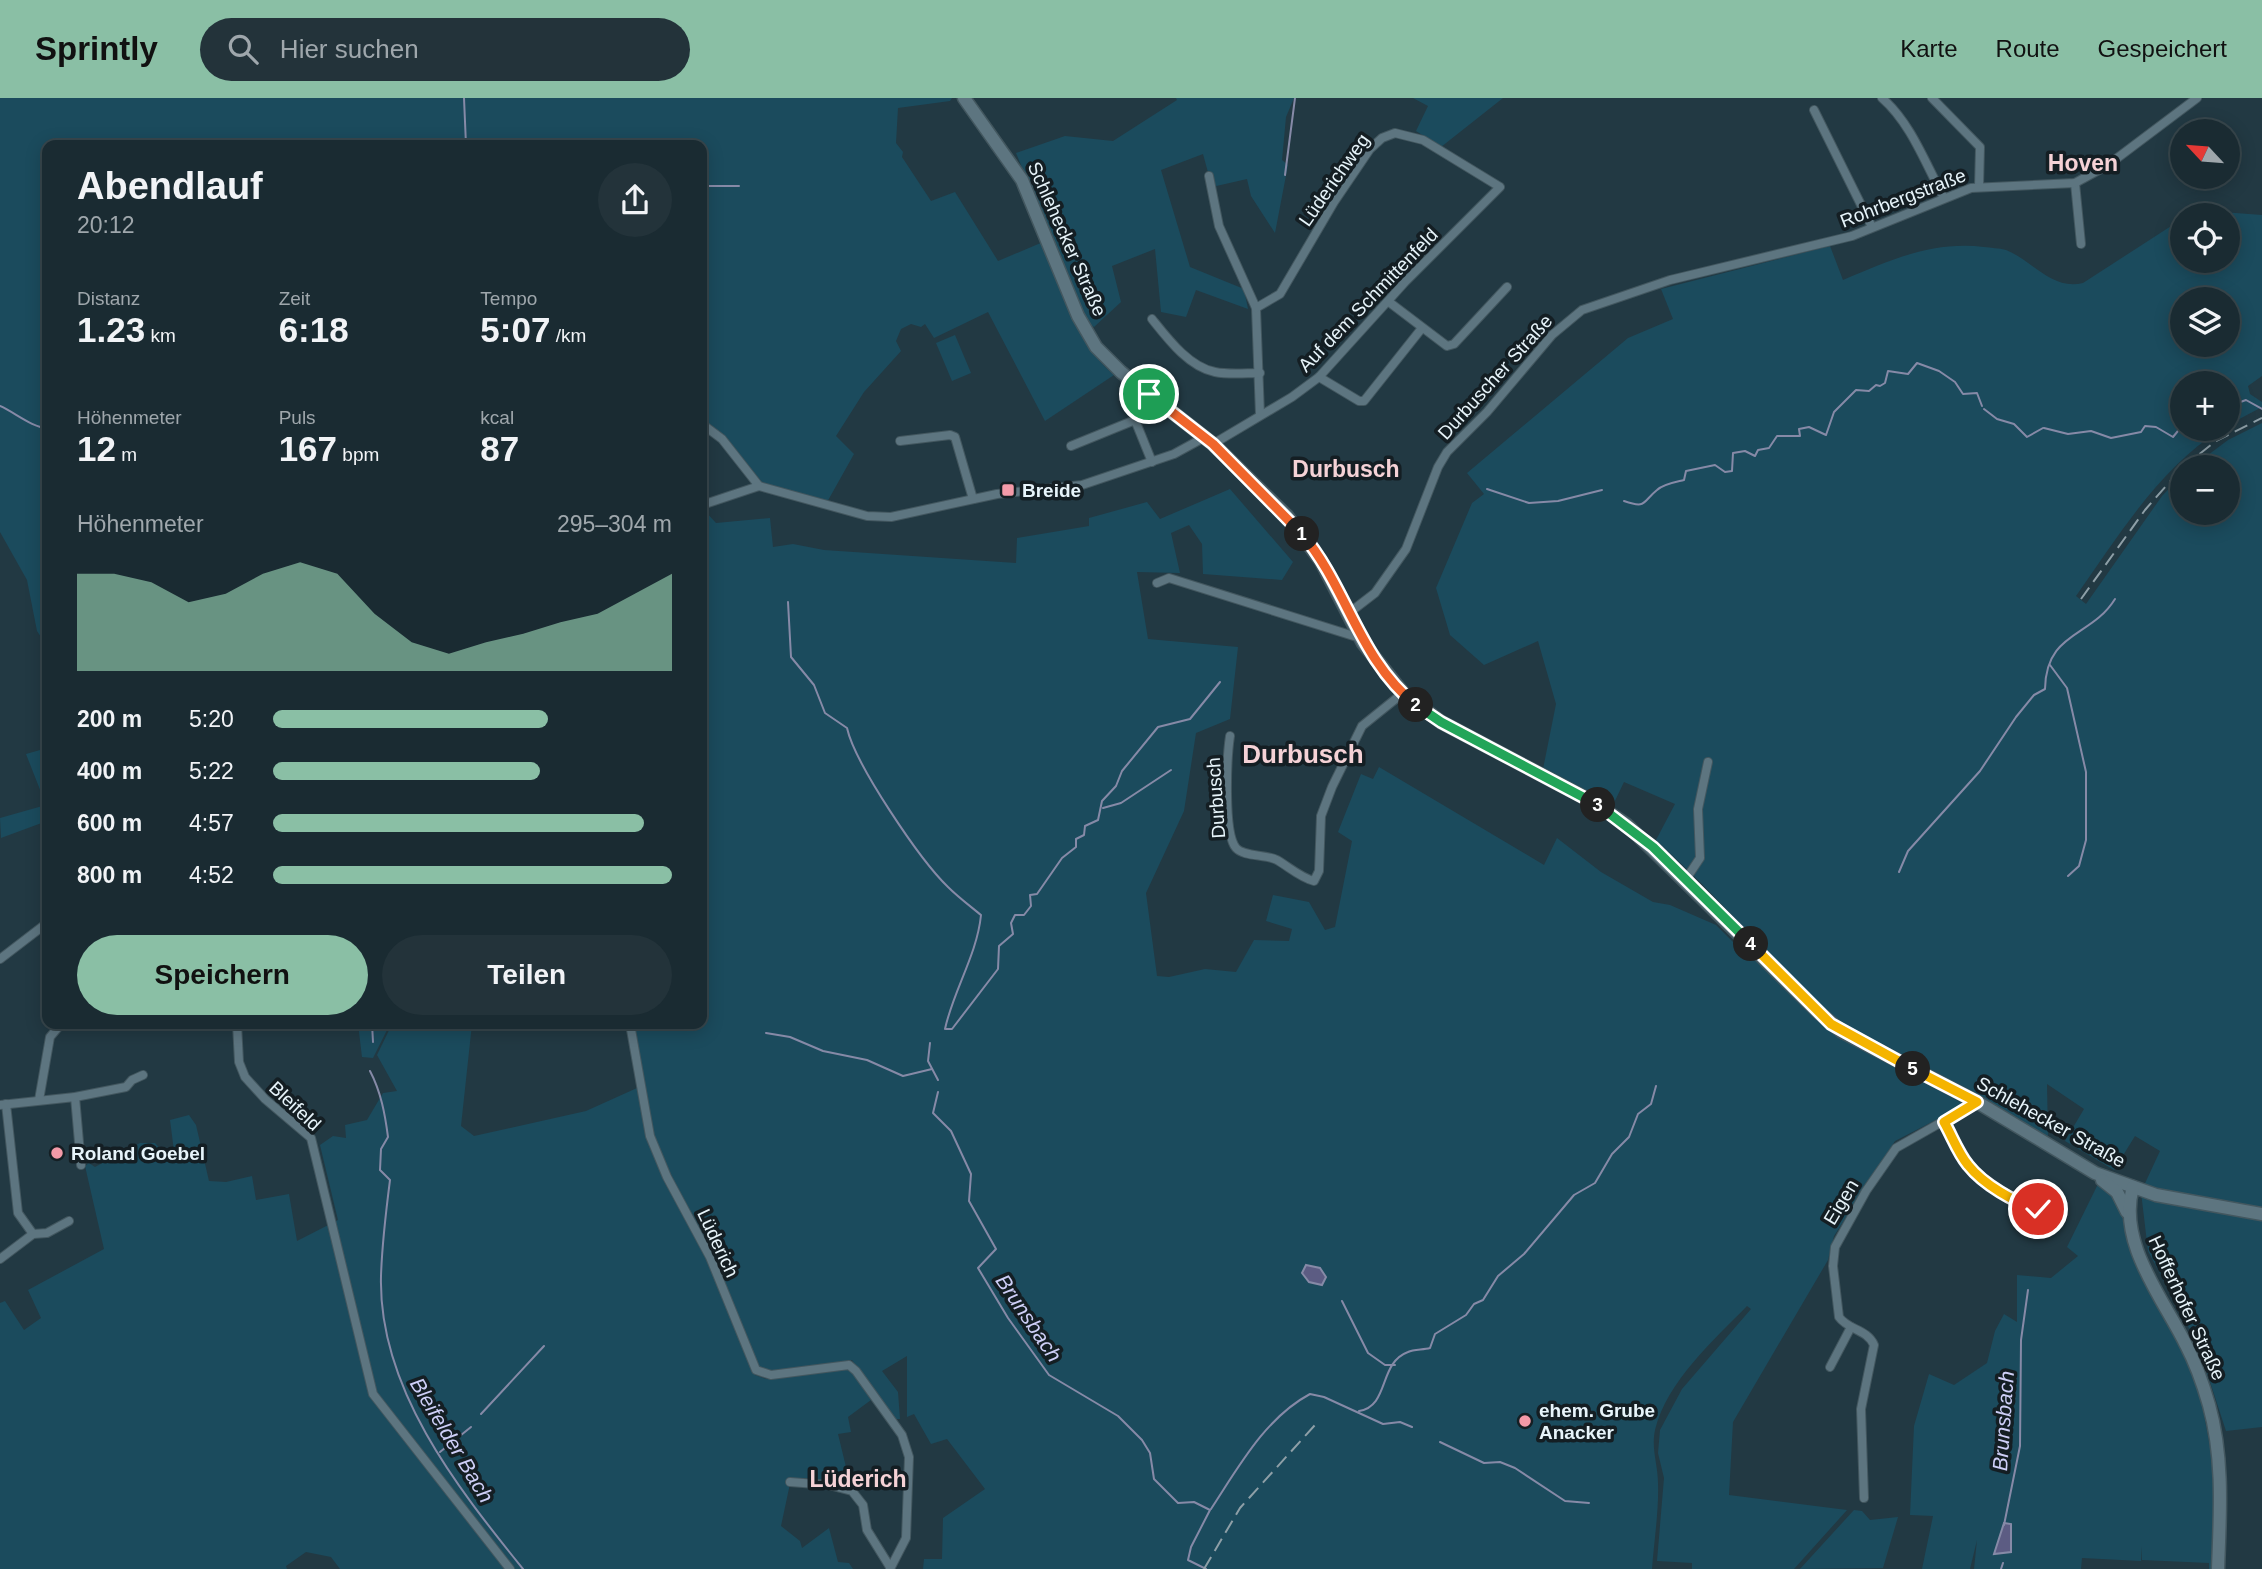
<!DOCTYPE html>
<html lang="de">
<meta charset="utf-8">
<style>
body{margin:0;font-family:Helvetica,sans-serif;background:#23333a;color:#f1f3f6;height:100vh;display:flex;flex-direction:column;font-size:26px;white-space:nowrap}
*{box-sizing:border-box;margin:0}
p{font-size:23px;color:#9fa7ac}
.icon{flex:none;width:38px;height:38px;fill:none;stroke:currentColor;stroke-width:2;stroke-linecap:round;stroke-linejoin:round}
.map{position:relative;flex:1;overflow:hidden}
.drawer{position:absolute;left:42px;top:42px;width:665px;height:889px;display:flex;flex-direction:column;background:#1a2b32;border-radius:14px;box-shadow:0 4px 18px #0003,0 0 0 2px #38474d}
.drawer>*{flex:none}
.needle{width:46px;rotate:296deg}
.tools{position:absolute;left:2170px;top:21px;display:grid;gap:14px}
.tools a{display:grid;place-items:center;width:70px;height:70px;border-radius:50%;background:#1a2b32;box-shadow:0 4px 18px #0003,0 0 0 2px #38474d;font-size:35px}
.pin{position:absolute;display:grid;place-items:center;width:60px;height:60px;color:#fff;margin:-30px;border:4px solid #fff;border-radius:50%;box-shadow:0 2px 7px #0007}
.km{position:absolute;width:35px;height:35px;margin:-18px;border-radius:50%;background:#222;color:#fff;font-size:19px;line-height:35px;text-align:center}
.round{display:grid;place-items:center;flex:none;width:74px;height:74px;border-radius:37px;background:#23333a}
.headline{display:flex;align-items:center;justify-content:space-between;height:119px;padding:0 35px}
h1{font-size:38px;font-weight:700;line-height:52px}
.stats{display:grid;grid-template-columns:repeat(3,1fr);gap:10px;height:119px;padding:7px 35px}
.stats div{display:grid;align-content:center}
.stats b{font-size:35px;font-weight:700}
.stats small{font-size:19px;font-weight:400}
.stats p{font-size:19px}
.chart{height:196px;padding:14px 35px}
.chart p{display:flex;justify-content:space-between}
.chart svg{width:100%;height:126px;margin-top:7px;fill:#8abfa5;opacity:.7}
.action{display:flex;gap:14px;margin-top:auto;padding:14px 35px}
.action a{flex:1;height:80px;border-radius:42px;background:#8abfa5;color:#111;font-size:28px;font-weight:700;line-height:80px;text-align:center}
.action a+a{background:#23333a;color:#f1f3f6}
ul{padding:0 35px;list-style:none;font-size:23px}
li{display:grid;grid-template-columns:112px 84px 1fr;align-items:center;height:52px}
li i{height:18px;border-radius:9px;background:#8abfa5}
header{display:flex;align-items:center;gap:42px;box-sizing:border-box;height:98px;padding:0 35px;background:#8abfa5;color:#111}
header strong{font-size:33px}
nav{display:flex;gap:38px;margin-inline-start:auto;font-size:24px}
.search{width:490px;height:63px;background:#23333a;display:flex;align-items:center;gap:18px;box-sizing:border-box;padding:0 24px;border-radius:38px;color:#9fa7ac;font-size:26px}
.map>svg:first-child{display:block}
</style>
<header>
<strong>Sprintly</strong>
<div class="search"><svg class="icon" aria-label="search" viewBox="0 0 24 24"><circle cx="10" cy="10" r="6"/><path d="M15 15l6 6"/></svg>Hier suchen</div>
<nav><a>Karte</a><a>Route</a><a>Gespeichert</a></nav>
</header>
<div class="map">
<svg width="2262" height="1471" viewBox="0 0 2262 1471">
<rect width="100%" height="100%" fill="#223943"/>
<g fill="#1b4b5d" fill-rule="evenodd">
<path d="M0,0H952L950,3L898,10L896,45L903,54L902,59L931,103L955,94L998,163L1043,144C1061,192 1074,243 1114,277L1045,323L988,214L934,240L925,226L921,229L911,226L901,231L896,243L901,253L864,294L836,338L854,356L826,406L762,384L725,338L702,322V47H47V548L37,533L27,482L0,434Z"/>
<path d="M1176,0H1294L1286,19L1282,62L1288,67L1275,135L1251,98L1247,81L1212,89L1203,56L1161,72L1190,169L1244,191L1248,211L1196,192L1186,219L1161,214L1155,151L1112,168L1121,204L1094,229L1085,223L1016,55L1065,38L1113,43L1177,2Z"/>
<path d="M1413,0H1503L1441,49L1416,33L1428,8Z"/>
<path d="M2208,103L2209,113L2262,117V278L2248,288L2250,296L2262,304V309L2228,327V285H2182V331H2221C2158,372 2119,437 2076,498L2086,506L2162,398L2182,377V415H2228V369H2192L2228,342L2262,325V1329L2226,1333L2198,1247L2148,1153L2141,1094L2160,1053L2135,1038L2114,1072L2065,1043L2084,1011L2047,986L2048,1038L1996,1015L1844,929L1821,909L1699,783L1656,742L1675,706L1624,684L1612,709L1543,671L1556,606L1538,543L1484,567L1450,537L1436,490L1472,405L1484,396L1467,375L1628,240L1673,221L1661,191L1830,148L1843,182C1890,162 1932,143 1984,149C1991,150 1999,150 2006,152C2032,162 2052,193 2083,185L2182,121V163H2228V117H2187ZM2182,201H2228V247H2182Z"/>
<path d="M955,237L971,275L952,283L936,245Z"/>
<path d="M1230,391L1293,464L1282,482L1203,476L1202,446L1189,427L1171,435L1180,475L1137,474L1148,541L1238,549L1230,621L1196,635L1184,713L1146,795L1157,878L1169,879L1205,871L1236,874L1254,842L1289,843L1292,831L1266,823L1273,797L1309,804L1325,832L1335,829L1352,743L1338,734L1361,676L1373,681L1379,669L1544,767L1557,740L1601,774L1653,804L1670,807L1716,827L1735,846L1885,961L1965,1007L1895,1043L1834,1138L1828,1162L1733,1324L1729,1397L1847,1412L1794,1471H1692V1465L1657,1463L1664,1380L1658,1355L1660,1332L1682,1291L1751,1211L1747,1208C1714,1242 1667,1283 1655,1332C1651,1351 1658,1367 1658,1385C1659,1413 1654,1443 1652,1471H923L924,1461H942L943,1420L985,1391L947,1341L931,1346L914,1316L907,1319V1258L882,1273L898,1294L900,1321H895L852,1262L770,1274L762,1272L756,1265L651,1032L634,926H702V415L705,413L716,425L770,420L773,449L793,446L824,452L1016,465L1017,440L1089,428V420L1147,404L1160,421Z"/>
<path d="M47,650V723L1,740L0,720L46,707L26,656Z"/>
<path d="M358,926H390L373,960L362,959Z"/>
<path d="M392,926H472L461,1028L474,1038L586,1013L637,990L647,1039L707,1160L755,1277L766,1281L850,1271L871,1302L848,1319L851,1334L838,1336L846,1369L844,1387L805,1380L791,1381L781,1428L800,1443L802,1450L829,1430L838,1464L849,1465L853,1471H340L331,1459L306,1454L286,1468L287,1471H0V1205L5,1203L24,1232L41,1220L28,1192L104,1151L85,1068L89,1065L95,1069L140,1045H155L162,1053H174L170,1022L189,1017L196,1027L209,1083L226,1084L252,1078L256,1102L289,1096L297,1143L338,1122L320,1047L333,1038L346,1040L345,1027L367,1022L383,995L397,993L377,957Z"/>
<path d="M2098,1086L2109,1093L2120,1106L2129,1149L2173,1231L2200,1296L2217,1386L2213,1471H2209V1465L2142,1462V1448L2141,1463L2082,1460L2081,1471H1974L1977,1442L1970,1471H1922L1933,1418L1910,1417L1914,1328L1929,1276L1954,1287L1987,1265L1995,1233L2004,1216L2017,1224V1177L2051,1180L2078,1158L2067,1149Z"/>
<path d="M1854,1412L1862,1413L1870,1422L1898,1419L1883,1470L1800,1471Z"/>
</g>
<g fill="#5c5c83" stroke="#868aa7" stroke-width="2">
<path d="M1306,1167L1320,1170L1326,1179L1322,1187L1309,1184L1302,1175Z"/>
<path d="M2004,1425L2011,1426V1454L1994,1456Z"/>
</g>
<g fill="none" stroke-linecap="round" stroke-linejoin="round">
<g stroke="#868aa7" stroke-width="2">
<path d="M464,0L466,47"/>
<path d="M1285,77L1295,0"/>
<path d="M702,88H739"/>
<path d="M0,308C14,314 33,330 47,330"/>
<path d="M1984,311L1997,321L2014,326L2027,339L2043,330"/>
<path d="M2228,312L2232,307L2246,302L2262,311"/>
<path d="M2044,330L2068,336L2091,333L2111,340L2141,334L2145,328L2156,329L2173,339L2182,328"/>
<path d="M1487,391L1529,405L1558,403L1602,392"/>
<path d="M1624,403C1647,411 1642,404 1657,392C1663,386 1676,384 1684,382L1686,373L1715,367L1725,374L1732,373L1733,355L1745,353L1755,358L1758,352L1769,350L1777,338H1800L1799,331L1809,329L1826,337L1834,314L1856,292L1869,293L1876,287L1880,288L1885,285L1888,273L1908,276L1917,265L1939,273L1955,284L1963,296L1977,295L1982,308"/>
<path d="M788,504L791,559L814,587L825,615L847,630C855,666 920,762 948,789C958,799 970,808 981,817C977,857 953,893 945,931"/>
<path d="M2050,567L2067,590L2086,674V742L2079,768L2068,778"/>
<path d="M1103,710L1121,705L1171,672"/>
<path d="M1899,774L1908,753L1980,673L2016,619L2034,597L2045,591C2046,533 2091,540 2115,501"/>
<path d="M372,926L373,944"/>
<path d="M946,931H952L998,871L999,848L1013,836L1011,825L1015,817H1024L1031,808L1030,797L1037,796L1062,760L1076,749V741L1084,737L1085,728L1098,722L1102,703L1116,688L1122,673L1158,629L1190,621L1220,584"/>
<path d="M766,935L790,939L823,953L867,962L903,978L932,971"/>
<path d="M930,945L928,963L938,982"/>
<path d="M370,973C381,994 385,1016 388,1039L381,1051L380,1072L390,1082C386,1113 382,1146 381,1178C378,1290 457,1389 523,1471"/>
<path d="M938,994L933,1015L951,1033L971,1076L969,1103L996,1151L978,1170L1008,1220L1049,1277L1118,1318L1142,1342L1150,1355L1154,1381L1178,1405L1194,1404L1210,1412L1191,1449L1188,1462L1206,1471"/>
<path d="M1342,1203L1368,1255L1385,1267H1395"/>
<path d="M1359,1313C1390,1308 1378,1265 1408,1254C1414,1251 1423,1252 1430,1250L1435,1236L1466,1217L1474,1206L1483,1202L1498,1178L1524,1156L1574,1097L1595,1085L1612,1056L1629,1039L1638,1016L1651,1006L1656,988"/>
<path d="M481,1316L544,1248"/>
<path d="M1440,1344L1484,1365L1500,1364L1515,1370L1565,1403L1589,1405"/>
<path d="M440,1354L471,1329"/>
<path d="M1211,1411C1238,1370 1265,1320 1310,1296L1324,1299L1383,1326L1400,1324L1412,1329"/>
<path d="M2004,1427L2020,1348L2021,1242L2028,1192"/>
<path d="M2001,1471L2003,1465"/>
</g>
<g stroke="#43575f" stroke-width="10">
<g id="street">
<path d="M1882,0C1911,25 1926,67 1944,100"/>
<path d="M1932,0L1980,49L1979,89"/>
<path d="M1814,12L1872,129"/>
<path d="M1209,78L1219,128L1256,210L1260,317"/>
<path d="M2075,85L2081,146"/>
<path d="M1389,204L1447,248L1454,246L1507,189"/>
<path d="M1152,221C1168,241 1189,269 1215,274C1229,277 1246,275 1260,275"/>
<path d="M1319,279L1359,303H1364L1422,230"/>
<path d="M702,326L722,341L759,388"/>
<path d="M900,343L950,337L955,339L973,401"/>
<path d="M1213,346L1292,299L1319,279L1405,184L1500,89L1423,42L1395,35L1382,40L1370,51L1334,104L1280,196L1256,210"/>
<path d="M1071,348L1135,322L1152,364"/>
<path d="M702,407L759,388L867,418L891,419L997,396L1082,387L1174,356L1205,339"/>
<path d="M1157,485L1169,480L1360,540"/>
<path d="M1349,515L1375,495L1406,451L1438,369L1447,354L1487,314L1552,237L1582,212L1670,182L1852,138L1971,90L2075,85L2108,67L2197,0"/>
<path d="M1230,638C1227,658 1223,735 1236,750C1244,759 1265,756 1277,762C1289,769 1301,780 1314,783L1319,773L1321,718L1332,689L1362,628L1403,595"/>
<path d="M1686,781L1700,760L1698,711L1708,664"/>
<path d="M0,861L47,825"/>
<path d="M237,926L239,964L245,979L265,1001L311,1040L373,1296L510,1471"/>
<path d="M630,926L650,1038L667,1079L710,1159L756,1272L771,1277L849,1267L856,1273L902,1337L909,1359L906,1440L890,1471"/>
<path d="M75,999L81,1067"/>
<path d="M39,1002L50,939L61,926"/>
<path d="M6,1006L18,1115L33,1136"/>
<path d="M0,1007L75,999L126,989L132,982L143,977"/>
<path d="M1944,1024L1974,1074L2020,1105L2038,1111L2050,1093"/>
<path d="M0,1161L33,1136L47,1135L69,1123"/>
<path d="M1830,1269L1851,1229"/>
<path d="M790,1384L829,1387L852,1393L863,1407L867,1432L890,1469"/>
<path d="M1864,1400L1861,1311L1874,1247C1867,1231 1848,1232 1839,1219L1833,1168L1835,1149L1866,1093L1896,1050L1977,1004"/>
</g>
</g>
<g stroke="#43575f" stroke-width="15">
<g id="secondary">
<path d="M964,0L1022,82L1078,218L1096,249L1121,274L1213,346L1287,418L1321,463L1363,545L1403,595L1441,624L1593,704L1627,727L1817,913L1841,933L1977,1004L2095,1075L2156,1097L2262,1116"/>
<path d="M2102,1082L2117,1094L2127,1114"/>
<path d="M2133,1089C2117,1145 2163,1200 2186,1247C2196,1266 2203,1286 2209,1307C2224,1361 2220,1416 2218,1471"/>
</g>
</g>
<use href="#street" stroke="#5d7580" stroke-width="8"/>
<use href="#secondary" stroke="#5d7580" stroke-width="12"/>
<g stroke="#8e9fa7" stroke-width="2" stroke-dasharray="14 7" stroke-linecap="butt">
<path d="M2183,369L2216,343L2262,320"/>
<path d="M2081,501L2145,412L2182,370"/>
<path d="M1204,1471L1240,1410L1315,1327"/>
</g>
</g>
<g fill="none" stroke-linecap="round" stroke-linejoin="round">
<g stroke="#fff" stroke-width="14">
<path id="split-1" d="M1149,296L1213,346L1302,436"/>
</g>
<g stroke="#fff" stroke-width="14">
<path id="split-2" d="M1302,436C1347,489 1359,562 1416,607"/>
</g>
<g stroke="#fff" stroke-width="14">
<path id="split-3" d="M1416,607L1441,624L1598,707"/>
</g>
<g stroke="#fff" stroke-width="14">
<path id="split-4" d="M1598,707L1653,749L1751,846"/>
</g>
<g stroke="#fff" stroke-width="14">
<path id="split-5" d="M1751,846L1831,926L1913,971"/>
</g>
<g stroke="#fff" stroke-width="14">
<path id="split-6" d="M1913,971L1977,1004L1944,1024C1952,1038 1958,1055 1968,1067C1983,1086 2015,1105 2038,1111"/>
</g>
<use href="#split-1" stroke="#f0652b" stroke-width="9"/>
<use href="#split-2" stroke="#f0652b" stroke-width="9"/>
<use href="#split-3" stroke="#22a559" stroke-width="9"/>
<use href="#split-4" stroke="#22a559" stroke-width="9"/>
<use href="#split-5" stroke="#f5b400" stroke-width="9"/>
<use href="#split-6" stroke="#f5b400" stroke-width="9"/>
</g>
<g fill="#f39aa8" stroke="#141e23" stroke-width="2.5">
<rect x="1001" y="385" width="14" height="14" rx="3.5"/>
<circle cx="57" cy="1055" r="7"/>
<circle cx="1525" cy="1323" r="7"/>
</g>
<g text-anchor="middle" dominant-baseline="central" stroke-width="7" stroke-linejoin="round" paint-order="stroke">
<g font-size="19" fill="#e7f4fa" stroke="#141e23">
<text transform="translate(1334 82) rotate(-55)">Lüderichweg</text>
<text transform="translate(1903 100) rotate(-21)">Rohrbergstraße</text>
<text transform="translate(1067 141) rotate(66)">Schlehecker Straße</text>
<text transform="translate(1368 202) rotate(-46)">Auf dem Schmittenfeld</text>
<text transform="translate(1495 279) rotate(-48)">Durbuscher Straße</text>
<text transform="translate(1216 700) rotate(-94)">Durbusch</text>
<text transform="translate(295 1008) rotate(43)">Bleifeld</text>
<text transform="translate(2051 1024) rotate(29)">Schlehecker Straße</text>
<text transform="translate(1841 1104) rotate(-59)">Eigen</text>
<text transform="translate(718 1145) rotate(65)">Lüderich</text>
<text transform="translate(2187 1210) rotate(65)">Hofferhofer Straße</text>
</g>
<g font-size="19" font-weight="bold" fill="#e7f4fa" stroke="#141e23" text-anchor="start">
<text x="1022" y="392">Breide</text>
<text x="71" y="1055">Roland Goebel</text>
<text x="1539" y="1312">ehem. Grube<tspan x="1539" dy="22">Anacker</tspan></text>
</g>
<g font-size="21" font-style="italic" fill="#cecff7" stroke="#141e23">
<text transform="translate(1029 1220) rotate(56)">Brunsbach</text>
<text transform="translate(2003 1323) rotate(-86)">Brunsbach</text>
<text transform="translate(452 1342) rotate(59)">Bleifelder Bach</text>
</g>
<g font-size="23" font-weight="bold" fill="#f5d2d6" stroke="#141e23">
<text x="2083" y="65">Hoven</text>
<text x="1346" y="371">Durbusch</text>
<text x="858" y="1381">Lüderich</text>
</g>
<g font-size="26" font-weight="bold" fill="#f5d2d6" stroke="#141e23">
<text x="1303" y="656">Durbusch</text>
</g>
</g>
</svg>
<div class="tools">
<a><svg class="needle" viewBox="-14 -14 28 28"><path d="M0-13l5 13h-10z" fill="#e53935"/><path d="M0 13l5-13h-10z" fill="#9fa7ac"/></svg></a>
<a><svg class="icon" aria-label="locate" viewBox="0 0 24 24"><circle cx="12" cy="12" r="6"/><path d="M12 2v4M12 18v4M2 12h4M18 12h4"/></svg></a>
<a><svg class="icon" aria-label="layers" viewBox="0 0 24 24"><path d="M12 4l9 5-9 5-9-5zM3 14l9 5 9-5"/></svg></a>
<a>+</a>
<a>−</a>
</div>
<div class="pin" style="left:1149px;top:296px;background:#1e9e55"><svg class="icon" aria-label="arrive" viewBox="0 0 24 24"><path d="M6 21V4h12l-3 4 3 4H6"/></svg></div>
<div class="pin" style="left:2038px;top:1111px;background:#d93025"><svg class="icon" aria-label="check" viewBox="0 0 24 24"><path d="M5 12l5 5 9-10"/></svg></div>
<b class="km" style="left:1302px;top:436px">1</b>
<b class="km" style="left:1416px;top:607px">2</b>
<b class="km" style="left:1598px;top:707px">3</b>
<b class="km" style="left:1751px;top:846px">4</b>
<b class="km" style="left:1913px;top:971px">5</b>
<section class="drawer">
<div class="headline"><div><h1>Abendlauf</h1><p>20:12</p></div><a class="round"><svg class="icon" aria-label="share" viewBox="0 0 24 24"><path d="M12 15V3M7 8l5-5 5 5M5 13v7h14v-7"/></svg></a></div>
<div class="stats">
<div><p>Distanz</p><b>1.23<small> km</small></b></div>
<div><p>Zeit</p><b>6:18</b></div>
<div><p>Tempo</p><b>5:07<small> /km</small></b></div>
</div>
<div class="stats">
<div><p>Höhenmeter</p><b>12<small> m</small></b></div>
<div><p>Puls</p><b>167<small> bpm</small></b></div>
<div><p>kcal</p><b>87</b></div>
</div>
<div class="chart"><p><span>Höhenmeter</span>295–304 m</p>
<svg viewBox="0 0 160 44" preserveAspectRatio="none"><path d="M0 44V10L10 10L20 13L30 20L40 17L50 10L60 6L70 10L80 24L90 34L100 38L110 34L120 31L130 27L140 24L150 17L160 10V44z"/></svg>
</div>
<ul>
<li><b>200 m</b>5:20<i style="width:69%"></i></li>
<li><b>400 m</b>5:22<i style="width:67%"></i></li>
<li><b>600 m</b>4:57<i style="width:93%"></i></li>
<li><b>800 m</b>4:52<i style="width:100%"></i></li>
</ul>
<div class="action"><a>Speichern</a><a>Teilen</a></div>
</section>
</div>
